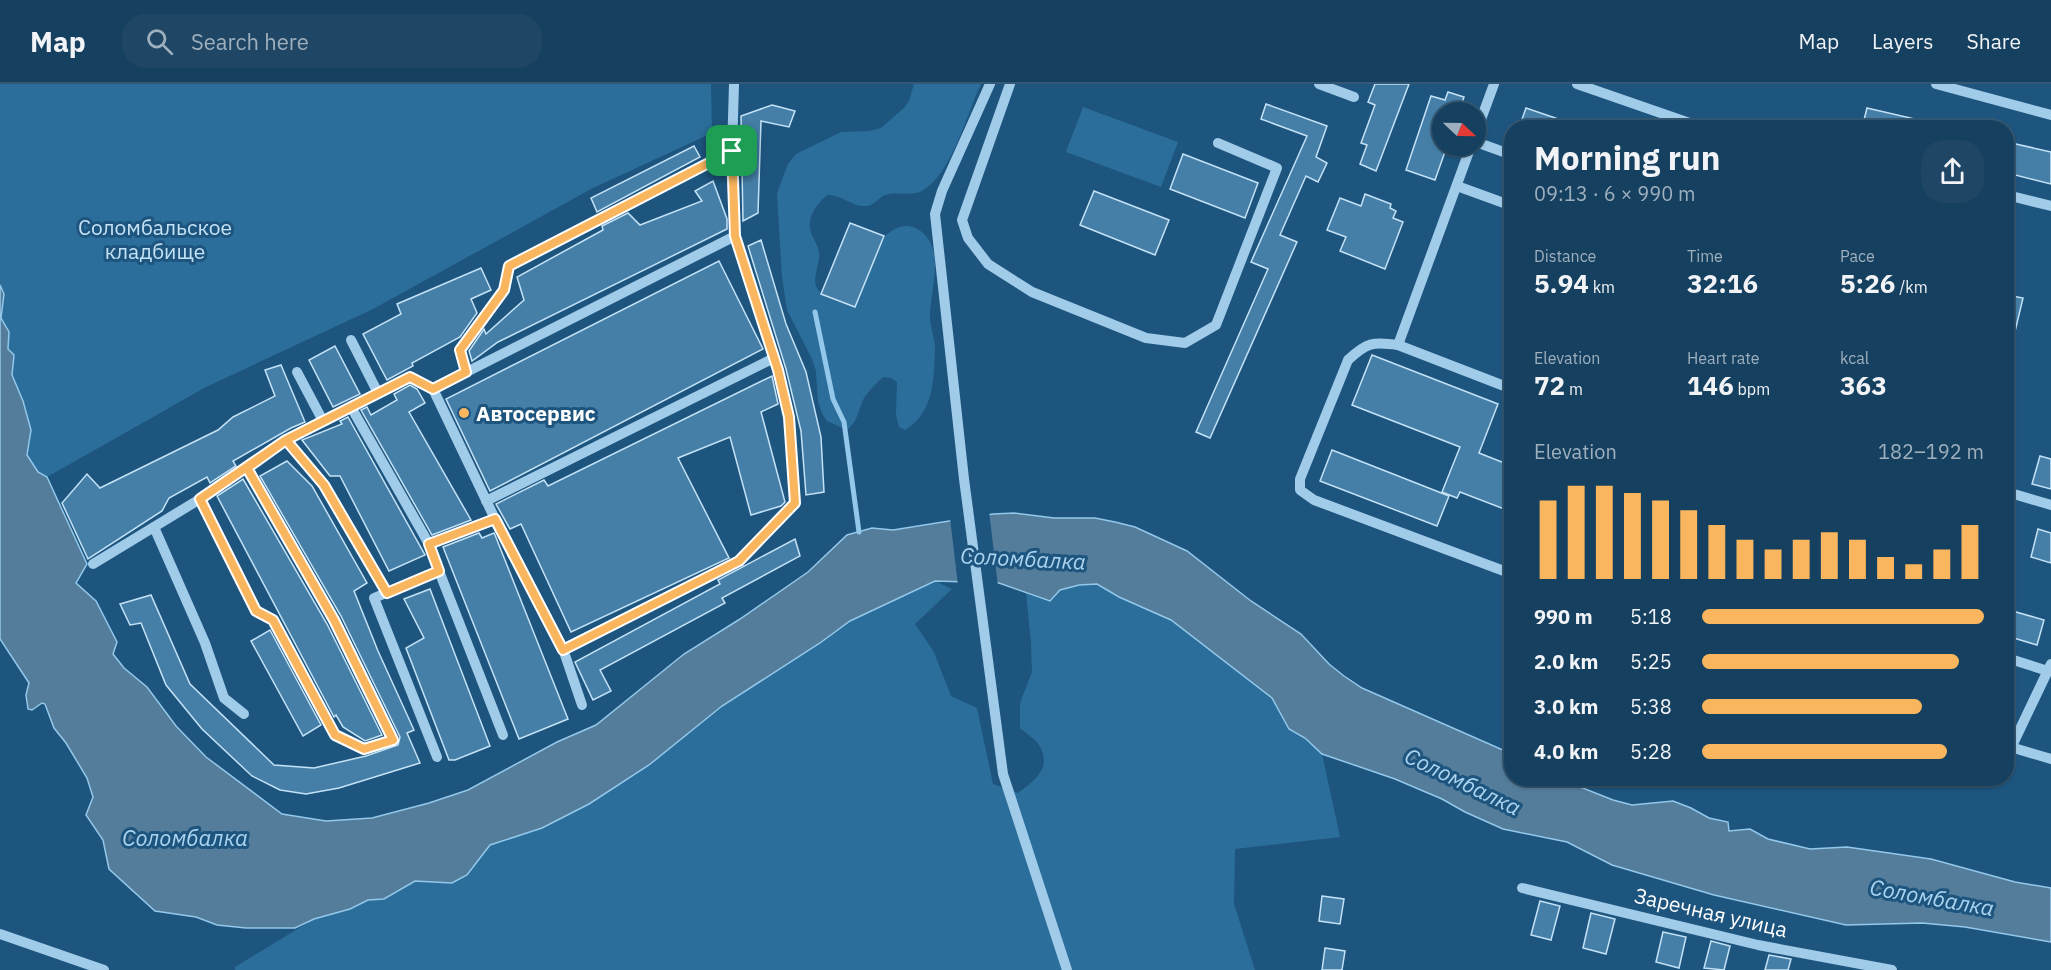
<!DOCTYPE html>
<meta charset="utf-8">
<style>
body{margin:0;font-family:"IBM Plex Sans",sans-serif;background:#1f4765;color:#f1f3f6;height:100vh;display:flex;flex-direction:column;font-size:22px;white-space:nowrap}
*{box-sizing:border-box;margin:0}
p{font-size:20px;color:#9eafbd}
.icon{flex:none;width:33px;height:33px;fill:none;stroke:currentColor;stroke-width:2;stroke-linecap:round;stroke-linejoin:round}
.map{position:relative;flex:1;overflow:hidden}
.sheet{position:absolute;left:1504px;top:36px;width:510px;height:666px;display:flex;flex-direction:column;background:#16405f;border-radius:24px;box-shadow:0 2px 4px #0004,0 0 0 2px #355974}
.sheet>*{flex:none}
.needle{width:39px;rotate:112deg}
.fabs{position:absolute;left:1432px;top:18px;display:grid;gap:12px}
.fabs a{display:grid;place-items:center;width:54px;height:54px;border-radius:50%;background:#16405f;box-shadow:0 2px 4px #0004,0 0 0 2px #355974;font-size:30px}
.pin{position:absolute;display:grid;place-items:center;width:51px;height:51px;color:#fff;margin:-26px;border-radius:12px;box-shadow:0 3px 9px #0006}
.round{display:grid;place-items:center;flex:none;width:63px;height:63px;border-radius:24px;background:#1f4765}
.headline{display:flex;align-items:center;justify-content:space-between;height:102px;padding:0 30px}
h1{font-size:33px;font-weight:700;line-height:45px}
.stats{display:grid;grid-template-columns:repeat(3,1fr);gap:9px;height:102px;padding:6px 30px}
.stats div{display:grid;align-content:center}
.stats b{font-size:26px;font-weight:700}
.stats small{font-size:16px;font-weight:400}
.stats p{font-size:16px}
.chart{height:168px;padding:12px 30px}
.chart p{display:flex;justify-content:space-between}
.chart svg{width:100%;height:108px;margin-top:6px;stroke:#f9b65e;stroke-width:6}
ul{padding:0 30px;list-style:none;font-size:20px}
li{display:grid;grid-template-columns:96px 72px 1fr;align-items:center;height:45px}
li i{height:15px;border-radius:8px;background:#f9b65e}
header{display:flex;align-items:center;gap:36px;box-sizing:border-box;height:84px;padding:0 30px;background:#16405f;border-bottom:2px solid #355974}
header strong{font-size:28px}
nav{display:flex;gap:33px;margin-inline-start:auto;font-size:21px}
.search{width:420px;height:54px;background:#1f4765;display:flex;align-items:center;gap:15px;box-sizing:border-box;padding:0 21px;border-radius:24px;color:#9eafbd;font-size:22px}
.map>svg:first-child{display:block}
</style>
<header>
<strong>Map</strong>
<div class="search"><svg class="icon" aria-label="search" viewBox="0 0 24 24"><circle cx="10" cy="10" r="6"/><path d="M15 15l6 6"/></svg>Search here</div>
<nav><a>Map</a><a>Layers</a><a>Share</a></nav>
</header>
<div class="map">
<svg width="2051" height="886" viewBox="0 0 2051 886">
<rect width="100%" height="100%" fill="#1d557f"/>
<g fill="#2c6e9b">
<path d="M0,0H711L712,49L593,104L373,225L206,303L47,393L38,389L27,371L31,346L23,317L12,291L14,271L8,265L9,248L1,234L4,210L0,201Z"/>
<path d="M914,0H981C967,29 953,86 925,105C914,113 902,108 889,110C879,111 875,122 866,122C852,123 841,110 827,111C819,118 811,127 810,138C808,150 818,158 819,169C821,181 808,198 821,209C829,216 845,219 855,223C861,211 880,156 886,151C895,144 904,139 915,144C948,159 930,205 930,233C930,243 935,254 935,264C934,294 934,329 905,346L899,343L896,331L897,298L891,294L883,293C877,299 867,308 863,316C858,327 858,337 847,346L827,337L823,331L818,318L816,287L812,275L787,226L782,193L777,109L788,80L796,70L841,48L869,47L881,44L904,24L909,17Z"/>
<path d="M1083,23L1178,58L1161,103L1066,68Z"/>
<path d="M935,497L952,505L915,540L934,568L951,612L977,624L993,700L1018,709C1034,697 1053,684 1039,661C1035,655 1026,649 1020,644V619L1032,588L1031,559L1026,509L1050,517L1060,506L1079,501L1097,500L1119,513L1171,536L1272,614L1289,645L1305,654L1322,670L1340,753L1235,765L1234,820L1255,886H235V883L314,835L350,825L368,816L385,815L415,797L452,799L467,791L490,761L542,744L589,720L649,681L722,622L820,559L850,537Z"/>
</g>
<path fill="#547d9b" stroke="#93c8ea" stroke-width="1.5" d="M0,201L4,210L1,234L9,248L8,265L14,271L12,291L23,317L31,346L27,371L38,388L47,393L87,480L76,499L96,517L117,558L113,570L124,584L147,603L176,642L206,673L282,730L326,737L372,734L429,719L468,706L557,658L596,641L684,570L740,535L808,488L847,451L872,444L893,446L993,430L1014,429L1054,434H1095L1115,438L1135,443L1187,467L1251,517L1301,550L1329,580L1344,592L1362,604L1512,670V694L1560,695L1613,716L1632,721L1673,717L1691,724L1709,734L1728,738L1729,747L1750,745L1768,755L1810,765L1847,763L1931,775L2015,798L2051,804V858L1965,843L1922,839L1846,841L1714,811L1612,781L1567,758L1503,745L1465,728L1442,715L1395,695L1322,670L1305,654L1289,645L1272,614L1171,536L1119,513L1097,500L1079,501L1060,506L1050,517L999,499L935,497L850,537L820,559L722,622L649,681L589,720L542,744L490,761L467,791L452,799L415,797L384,815L368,816L350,825L314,835L295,844H246L217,841L196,833L155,827L109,785L103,756L86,731L93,713L87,694L66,659L54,644L45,620L42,619L32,626L28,625L26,611L29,599L0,555Z"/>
<path fill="#1d557f" d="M989,427L998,502L958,501L950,434Z"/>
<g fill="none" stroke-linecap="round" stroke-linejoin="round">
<path stroke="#93c8ea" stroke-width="5" d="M815,228L833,315L844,338L859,448"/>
</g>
<g fill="#457fa8" stroke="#c4e2f6" stroke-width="1.5">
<path d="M1375,0H1409L1376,87L1360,80L1367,61L1361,59L1375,21L1368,18Z"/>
<path d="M1448,8L1464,13L1461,22L1474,26V28H1443V62H1447L1435,96L1406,86L1431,12L1445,16Z"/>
<path d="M1266,20L1327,42L1316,73L1327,79L1318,98L1306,92L1280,151L1297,158L1210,354L1196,348L1268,185L1251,178L1307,52L1261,35Z"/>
<path d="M772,21L795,27L789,43L761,37L758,129L743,137L741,32Z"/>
<path d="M1526,24L1576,41V44H1519Z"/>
<path d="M1867,24L1928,38V44H1862Z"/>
<path d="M2007,58L2051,68V100L2007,89Z"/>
<path d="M694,62L700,73L597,128L591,114Z"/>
<path d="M1183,70L1258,99L1245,134L1170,105Z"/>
<path d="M713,97L727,135V145L498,258L472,277L469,267L484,245L486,250L524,216L517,193L603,146L602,142L628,129L640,141L702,117L695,107Z"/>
<path d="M1094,107L1169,136L1155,171L1080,141Z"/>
<path d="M1365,110L1391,120L1390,124L1396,127L1393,134L1403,138L1385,185L1340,167L1346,153L1327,146L1340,114L1361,122Z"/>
<path d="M850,139L884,152L855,223L821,210Z"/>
<path d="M761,156L786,240L806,288L821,353L824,408L806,411L801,347L786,285L748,162Z"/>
<path d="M719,177L763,265L490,407L446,315Z"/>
<path d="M481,184L491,206L471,215L477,229L460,253L412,279L413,282L387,296L363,250L401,230L397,220Z"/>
<path d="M2007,211L2023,214L2012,260H2007Z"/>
<path d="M335,262L360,310L333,323L309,276Z"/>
<path d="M1372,271L1498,320L1479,369L1512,382V428L1460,408L1457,414L1442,408L1460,363L1352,321Z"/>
<path d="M281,281L305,338L291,344L233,377L236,382L210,399L207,393L169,414L162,427L88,475L62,419L87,390L100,404L218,346L233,333L275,312L265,286Z"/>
<path d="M772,292L778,320L761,328L785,418L781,422L751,431L730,353L678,374L729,474L571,548L521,440L510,445L496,420L544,396L548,402Z"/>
<path d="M410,301L417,305L425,319L409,328L471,436L432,451L361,326L367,323L371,331L397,316L394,310Z"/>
<path d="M348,333L425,471L389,487L340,392H330L302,356L342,340L340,337Z"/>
<path d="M1332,366L1449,412L1437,442L1320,397Z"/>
<path d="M2040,372L2051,375V405L2032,400Z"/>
<path d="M287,377L312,402L367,499L354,507L378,567L414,646L407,649L420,679L339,704L306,710L280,706L252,692L202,645L166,601L141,539L130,541L120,520L151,511L190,600L274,681L314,684L366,672L398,661L400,653L341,532L260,392Z"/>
<path d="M243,395L327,540L382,651L365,657L343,643L336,631L334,633L217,412Z"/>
<path d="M2038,445L2051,449V479L2031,473Z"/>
<path d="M479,449L482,454L494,449L495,451L568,635L519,655L443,463Z"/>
<path d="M795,455L800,472L722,514L725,519L600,586L611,607L593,616L575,578L720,500L718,496Z"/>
<path d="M430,505L490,662L455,676H449L406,564L424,554L404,515Z"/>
<path d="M2009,526L2044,536L2037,561L2007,552V533Z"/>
<path d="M270,546L321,641L303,652L251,557Z"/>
<path d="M1322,812L1344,815L1340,840L1319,837Z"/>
<path d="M1540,817L1560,822L1551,856L1531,851Z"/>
<path d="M1591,829L1615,835L1606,870L1583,864Z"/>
<path d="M1663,848L1686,853L1679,884L1656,878Z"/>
<path d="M1711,857L1730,862L1724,886L1704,884Z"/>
<path d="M1325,864L1345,867L1342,886H1322Z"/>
<path d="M1769,871L1791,875L1788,886H1765Z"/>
</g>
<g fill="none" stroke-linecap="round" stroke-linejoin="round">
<g stroke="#a0cbe9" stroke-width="10">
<path d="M990,0L942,107L935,130L964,395L1003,690L1067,886"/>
<path d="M1010,0L962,136L968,154L988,180L1032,208L1146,254L1185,259L1216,241L1277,84L1218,59"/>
<path d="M1319,0L1354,13"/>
<path d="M1577,0L1704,44"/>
<path d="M1936,0L2051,31"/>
<path d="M1476,49L1494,0"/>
<path d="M1476,58L1512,71"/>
<path d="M1457,102L1512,122"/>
<path d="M2007,111L2051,122"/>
<path d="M351,256L378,309"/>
<path d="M1398,261L1471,62"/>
<path d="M297,288L323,337"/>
<path d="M467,288L460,266L504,205L509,182L732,67"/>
<path d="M1512,305L1398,261C1373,257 1366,259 1348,276L1300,395V406L1314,416L1512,490"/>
<path d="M351,323L429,460"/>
<path d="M286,356L324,401L387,509"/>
<path d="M2007,408L2051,421"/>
<path d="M200,415L256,527L273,536L335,651L364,665L393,656L334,536L247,384"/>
<path d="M486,417L774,274"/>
<path d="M495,435L433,305L735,152"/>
<path d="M154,443L205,559L224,614L244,630"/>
<path d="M93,480L200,415L286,356L410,293L433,305"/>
<path d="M439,487L503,651"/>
<path d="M563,565L582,621"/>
<path d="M2007,574L2048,587"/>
<path d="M2007,662L2051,675"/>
<path d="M2011,664L2051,580"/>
<path d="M437,673L374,514L439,487L429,460L495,435L563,565L739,477L795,419L789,333L778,286L735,152L732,67L734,0"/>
<path d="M1522,804L1758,861L1892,886"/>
<path d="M0,850L104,886"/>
</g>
</g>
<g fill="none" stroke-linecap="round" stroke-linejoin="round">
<g stroke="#fff" stroke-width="12">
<path id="route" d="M732,67L509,182L504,206L460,266L466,288L433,305L410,293L286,356L247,384L334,536L393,656L364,665L335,651L273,536L256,527L200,415L286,356L324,401L387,509L439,487L429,460L495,435L563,566L739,477L795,419L789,333L778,286L735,152L732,67"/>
</g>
<use href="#route" stroke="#f9b65e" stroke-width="8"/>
</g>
<circle fill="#f9b65e" stroke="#1d557f" stroke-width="2" cx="464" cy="329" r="6"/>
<g text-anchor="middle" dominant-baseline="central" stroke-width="6" stroke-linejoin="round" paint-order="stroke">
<g font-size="21" fill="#c4e2f6" stroke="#1d557f">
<text x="155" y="143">Соломбальское<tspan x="155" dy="24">кладбище</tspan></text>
</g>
<g font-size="21" font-weight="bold" fill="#fff" stroke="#1d557f" text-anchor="start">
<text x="476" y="329">Автосервис</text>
</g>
<g font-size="21" fill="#fff" stroke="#1d557f">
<text transform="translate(1711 828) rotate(13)">Заречная улица</text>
</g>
<g font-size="22" font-style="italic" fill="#abd4f0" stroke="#1d557f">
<text transform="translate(1023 474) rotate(3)">Соломбалка</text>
<text transform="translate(1463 697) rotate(26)">Соломбалка</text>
<text x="185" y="753">Соломбалка</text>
<text transform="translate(1932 813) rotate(10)">Соломбалка</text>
</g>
</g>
</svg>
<div class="fabs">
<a><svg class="needle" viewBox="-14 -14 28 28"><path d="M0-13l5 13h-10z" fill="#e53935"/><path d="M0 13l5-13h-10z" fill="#9eafbd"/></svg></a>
</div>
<div class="pin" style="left:732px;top:67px;background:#1e9e55"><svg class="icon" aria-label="arrive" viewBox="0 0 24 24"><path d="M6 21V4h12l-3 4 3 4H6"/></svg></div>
<section class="sheet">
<div class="headline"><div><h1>Morning run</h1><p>09:13 · 6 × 990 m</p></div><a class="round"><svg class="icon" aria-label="share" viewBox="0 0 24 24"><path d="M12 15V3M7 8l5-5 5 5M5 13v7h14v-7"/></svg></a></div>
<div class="stats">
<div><p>Distance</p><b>5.94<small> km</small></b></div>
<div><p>Time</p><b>32:16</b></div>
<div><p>Pace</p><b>5:26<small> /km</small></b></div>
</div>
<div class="stats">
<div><p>Elevation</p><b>72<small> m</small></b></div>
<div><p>Heart rate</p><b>146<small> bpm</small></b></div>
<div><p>kcal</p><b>363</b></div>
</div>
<div class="chart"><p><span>Elevation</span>182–192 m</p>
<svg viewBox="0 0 160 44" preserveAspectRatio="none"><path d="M5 44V12M15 44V6M25 44V6M35 44V9M45 44V12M55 44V16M65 44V22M75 44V28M85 44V32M95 44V28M105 44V25M115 44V28M125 44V35M135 44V38M145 44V32M155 44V22"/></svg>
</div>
<ul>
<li><b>990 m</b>5:18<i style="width:100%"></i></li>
<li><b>2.0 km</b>5:25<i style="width:91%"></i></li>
<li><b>3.0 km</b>5:38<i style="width:78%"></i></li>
<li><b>4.0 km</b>5:28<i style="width:87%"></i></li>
</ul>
</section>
</div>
